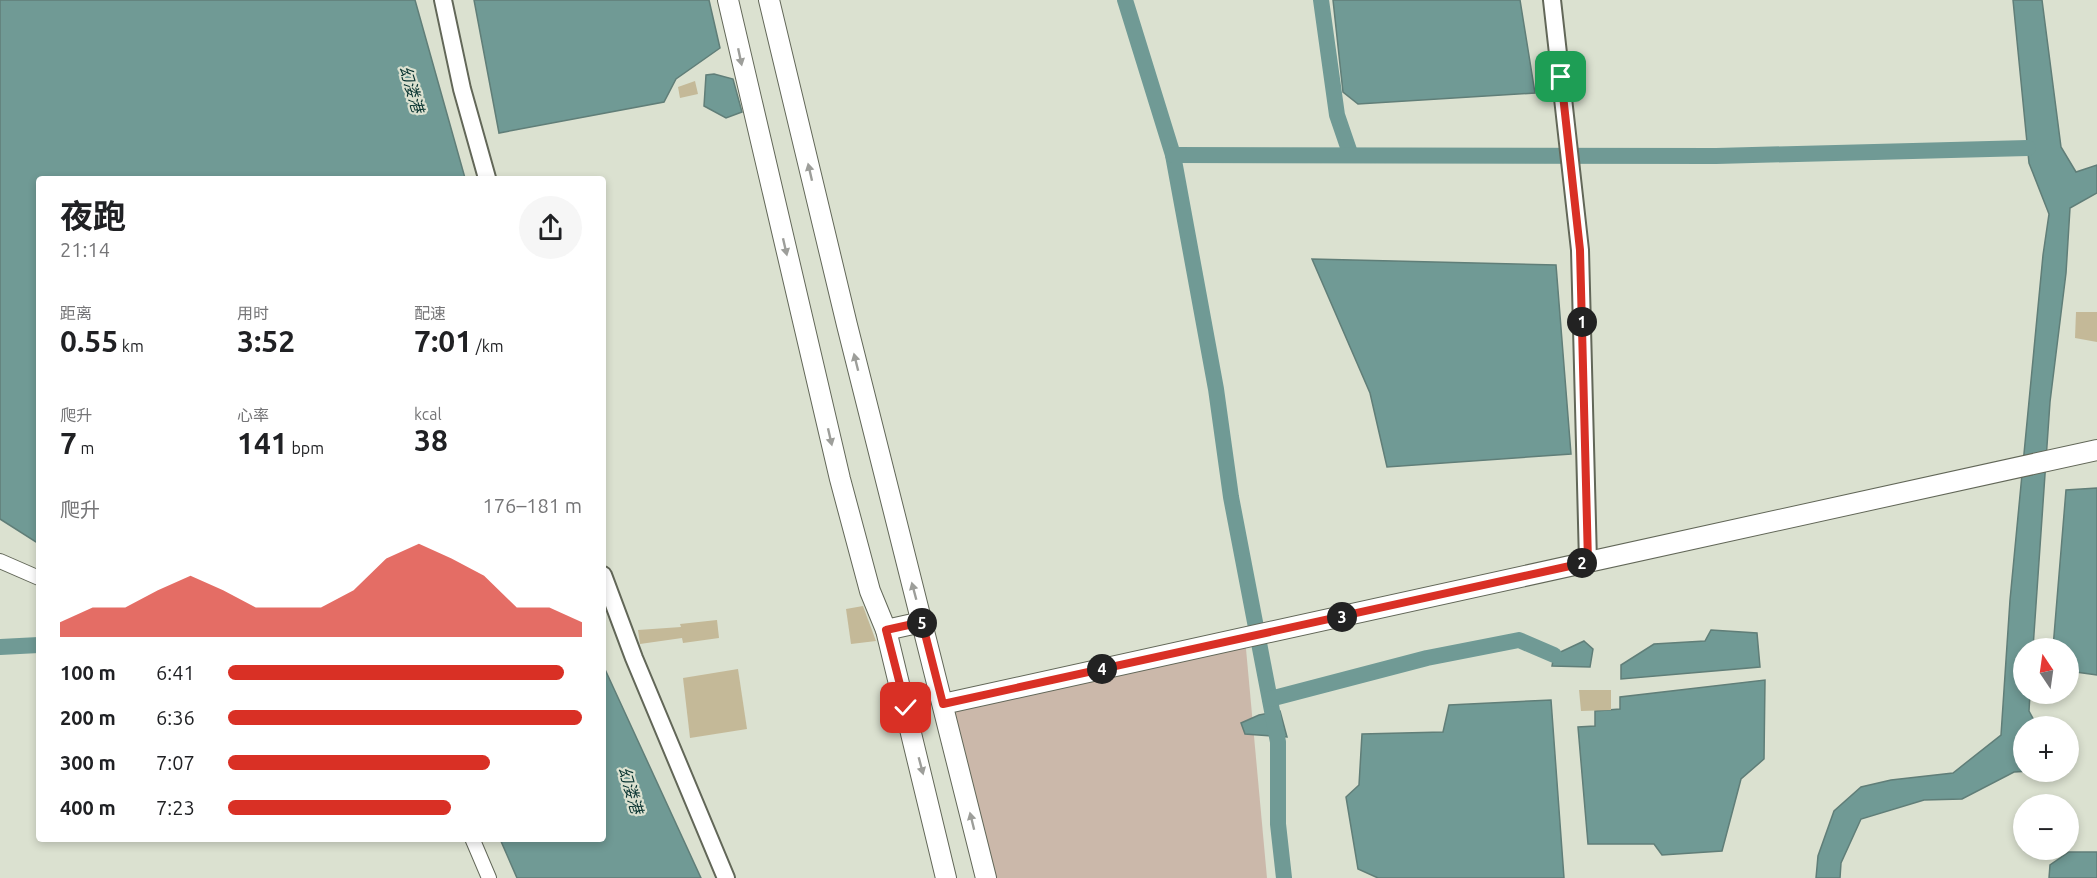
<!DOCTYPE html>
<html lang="zh">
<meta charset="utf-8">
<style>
body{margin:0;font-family:Ubuntu,"Noto Sans SC",sans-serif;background:#f6f6f6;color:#202124;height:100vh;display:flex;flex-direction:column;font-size:22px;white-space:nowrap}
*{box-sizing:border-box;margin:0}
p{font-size:20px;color:#757577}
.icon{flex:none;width:33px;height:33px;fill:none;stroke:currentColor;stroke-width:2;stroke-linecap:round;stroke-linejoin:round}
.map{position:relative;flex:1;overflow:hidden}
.panel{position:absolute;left:36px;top:176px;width:570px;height:666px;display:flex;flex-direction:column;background:#fff;border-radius:6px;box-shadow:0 3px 9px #0003}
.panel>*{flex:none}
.needle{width:39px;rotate:347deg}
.fabs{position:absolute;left:2013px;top:638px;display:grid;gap:12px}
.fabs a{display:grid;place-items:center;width:66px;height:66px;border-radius:50%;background:#fff;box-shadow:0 3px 9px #0003;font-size:30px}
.pin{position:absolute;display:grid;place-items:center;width:51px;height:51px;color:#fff;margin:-26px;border-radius:12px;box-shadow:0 3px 9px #0006}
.km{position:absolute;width:30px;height:30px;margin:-15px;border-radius:50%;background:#222;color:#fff;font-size:16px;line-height:30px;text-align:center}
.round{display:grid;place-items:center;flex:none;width:63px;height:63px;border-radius:32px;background:#f6f6f6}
.overview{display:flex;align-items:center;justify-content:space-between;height:102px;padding:0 24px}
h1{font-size:33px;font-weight:700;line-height:45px}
.figures{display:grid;grid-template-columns:repeat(3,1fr);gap:9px;height:102px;padding:6px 24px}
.figures div{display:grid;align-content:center}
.figures b{font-size:30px;font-weight:700}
.figures small{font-size:16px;font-weight:400}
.figures p{font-size:16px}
.chart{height:168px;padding:12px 24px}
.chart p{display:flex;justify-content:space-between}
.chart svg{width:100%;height:108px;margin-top:6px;fill:#d93025;opacity:.7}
ul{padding:0 24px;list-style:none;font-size:20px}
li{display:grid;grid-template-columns:96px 72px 1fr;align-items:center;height:45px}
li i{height:15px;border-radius:8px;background:#d93025}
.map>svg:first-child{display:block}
</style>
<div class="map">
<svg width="2097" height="878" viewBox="0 0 2097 878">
<rect width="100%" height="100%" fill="#dbe1d0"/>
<path fill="#cbb8aa" d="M1245,638L1267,878H986L943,704Z"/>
<g fill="#709a95" stroke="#607e78" stroke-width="1.5">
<path d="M0,0H415L465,178H39V544L0,519Z"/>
<path d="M474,0H709L720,48L676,79L664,102L499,133Z"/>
<path d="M1333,0H1520L1535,93L1358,104L1343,92Z"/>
<path d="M2013,0H2042L2061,147L2076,172L2097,165V193L2070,208L2066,273L2050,402L2033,648H2024V693H2030L2029,711L2037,726H2024V771H2031L2014,772L1962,799L1924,800L1861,819L1841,863L1840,878H1816L1818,856L1834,811L1861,787L1891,780L1953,773L2001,735L2010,600L2043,255L2049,214L2029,163Z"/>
<path d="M714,74L733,79L742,112L726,118L704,106L706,75Z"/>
<path d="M1312,259L1556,265L1571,454L1387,467L1370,393Z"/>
<path d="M2097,488V675L2069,671L2068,648H2053L2066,490Z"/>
<path d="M1711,630L1757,633L1760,667L1621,679V665L1654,644L1705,641Z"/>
<path d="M1584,641L1593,649L1590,667L1552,666L1554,655Z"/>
<path d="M603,665L701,878H517L500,839L603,838Z"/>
<path d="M1765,680L1764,759L1741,779L1722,851L1662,855L1654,844H1588L1578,727L1595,726V711L1620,709V697Z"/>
<path d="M1551,700L1564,878H1378L1358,869L1346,797L1359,785L1362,734L1443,732L1449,705Z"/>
<path d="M1280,711L1287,737L1245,734L1241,723L1259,715Z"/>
<path d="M2069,852H2097V878H2049L2050,865Z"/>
</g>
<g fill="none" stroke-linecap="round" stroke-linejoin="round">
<g stroke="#709a95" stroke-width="16">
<path d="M1125,0L1173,155L1216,389L1231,497L1278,742V824L1284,878"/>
<path d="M1321,0L1337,115L1350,153"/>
<path d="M1173,155L1716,156L2028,148"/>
<path d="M0,647L39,645"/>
<path d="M1270,699L1427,658L1519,640L1554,655"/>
</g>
</g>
<g fill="#c4b998">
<path d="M695,81L698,94L680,98L678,87Z"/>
<path d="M2076,312H2097V342L2075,338Z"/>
<path d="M863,606L876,641L851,644L846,609Z"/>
<path d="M717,620L719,638L683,643L682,638L640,644L638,630L681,627L680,624Z"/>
<path d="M738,669L747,729L690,738L683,678Z"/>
<path d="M1579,690H1611V710L1581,711Z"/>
</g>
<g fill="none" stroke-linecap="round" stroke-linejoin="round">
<g stroke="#626758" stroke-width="16">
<g id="minor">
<path d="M0,561L39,578"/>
<path d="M472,838L489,878"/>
</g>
</g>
<g stroke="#626758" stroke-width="20">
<g id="tertiary">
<path d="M443,0L462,89L487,178"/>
<path d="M1552,0L1580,250L1588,562"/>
<path d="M603,575L634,658L726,878"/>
</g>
</g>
<g stroke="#626758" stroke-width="22">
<g id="secondary">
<path d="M728,0L840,479L870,591L886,630L946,878"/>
<path d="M769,0L847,325L986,878"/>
<path d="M886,630L922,622"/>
<path d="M943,704L2097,450"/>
</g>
</g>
<use href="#minor" stroke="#fff" stroke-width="14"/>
<use href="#tertiary" stroke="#fff" stroke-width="16"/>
<use href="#secondary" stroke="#fff" stroke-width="20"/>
</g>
<defs><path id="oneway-solid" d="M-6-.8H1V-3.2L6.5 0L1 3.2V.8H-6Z" transform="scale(1.5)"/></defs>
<g fill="#9d9e9a">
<use href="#oneway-solid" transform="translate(740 57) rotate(78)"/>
<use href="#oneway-solid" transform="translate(810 172) rotate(-103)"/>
<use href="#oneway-solid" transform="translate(785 247) rotate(77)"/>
<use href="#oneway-solid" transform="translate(856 362) rotate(-104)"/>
<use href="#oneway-solid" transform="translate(830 437) rotate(77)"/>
<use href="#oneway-solid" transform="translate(914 591) rotate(-105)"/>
<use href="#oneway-solid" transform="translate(921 766) rotate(75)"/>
<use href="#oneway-solid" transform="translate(972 821) rotate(-104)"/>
</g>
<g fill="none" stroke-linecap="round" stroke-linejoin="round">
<g stroke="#fff" stroke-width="12">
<path id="route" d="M906,708L886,630L922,622L943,704L1588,562L1580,250L1561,77"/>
</g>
<use href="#route" stroke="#d93025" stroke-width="8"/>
</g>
<g text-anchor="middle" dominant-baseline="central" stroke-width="4.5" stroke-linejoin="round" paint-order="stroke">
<g font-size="16" font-style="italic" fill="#05312e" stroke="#dbe1d0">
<text transform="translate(412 89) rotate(73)">幻溇港</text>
<text transform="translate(631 790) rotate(73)">幻溇港</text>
</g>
</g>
</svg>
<div class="fabs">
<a><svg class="needle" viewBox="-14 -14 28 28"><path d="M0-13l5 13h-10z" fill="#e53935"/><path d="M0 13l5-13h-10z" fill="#757577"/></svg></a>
<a>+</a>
<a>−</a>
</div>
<div class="pin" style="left:1561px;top:77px;background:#1e9e55"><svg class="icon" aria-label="arrive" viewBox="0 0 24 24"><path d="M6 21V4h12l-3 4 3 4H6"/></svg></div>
<div class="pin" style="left:906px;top:708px;background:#d93025"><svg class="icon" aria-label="check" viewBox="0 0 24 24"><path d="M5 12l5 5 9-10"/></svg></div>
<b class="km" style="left:1582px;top:322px">1</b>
<b class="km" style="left:1582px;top:563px">2</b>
<b class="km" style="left:1342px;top:617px">3</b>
<b class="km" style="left:1102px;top:669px">4</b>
<b class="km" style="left:922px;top:623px">5</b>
<section class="panel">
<div class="overview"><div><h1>夜跑</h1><p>21:14</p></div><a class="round"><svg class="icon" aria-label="share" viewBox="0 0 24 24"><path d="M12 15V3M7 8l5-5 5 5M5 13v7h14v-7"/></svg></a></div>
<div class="figures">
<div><p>距离</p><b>0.55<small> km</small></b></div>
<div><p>用时</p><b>3:52</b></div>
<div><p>配速</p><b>7:01<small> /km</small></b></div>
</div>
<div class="figures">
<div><p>爬升</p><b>7<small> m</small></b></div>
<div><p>心率</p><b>141<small> bpm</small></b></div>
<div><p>kcal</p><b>38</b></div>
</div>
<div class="chart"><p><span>爬升</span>176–181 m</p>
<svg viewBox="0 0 160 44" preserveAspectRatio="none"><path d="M0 44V38L10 32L20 32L30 25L40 19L50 25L60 32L70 32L80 32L90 25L100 12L110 6L120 12L130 19L140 32L150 32L160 38V44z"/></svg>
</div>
<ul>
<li><b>100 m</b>6:41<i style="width:95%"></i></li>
<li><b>200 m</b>6:36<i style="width:100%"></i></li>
<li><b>300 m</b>7:07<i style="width:74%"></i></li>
<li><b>400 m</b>7:23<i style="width:63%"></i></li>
</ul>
</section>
</div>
